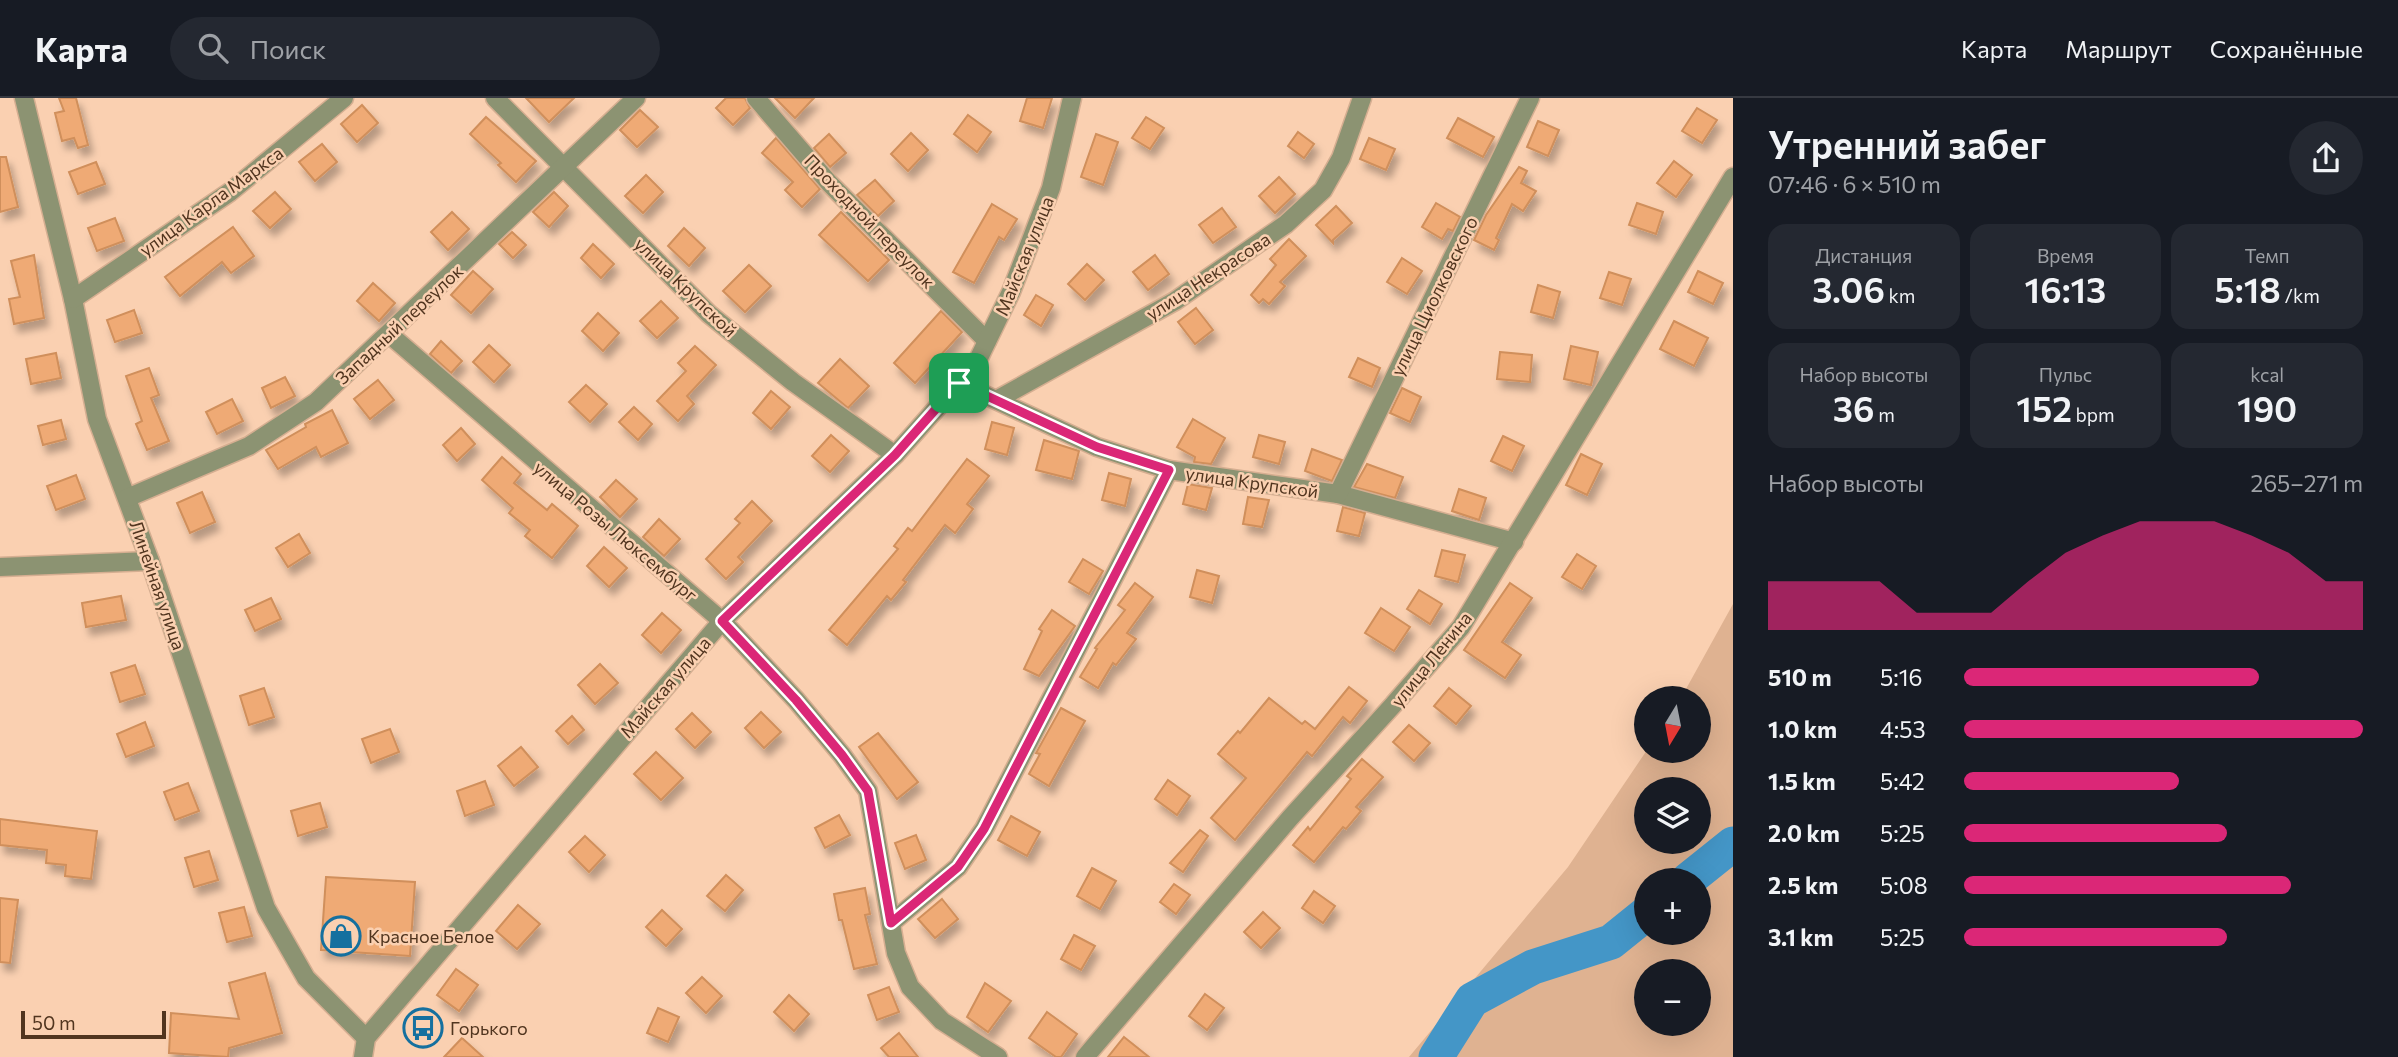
<!DOCTYPE html>
<html lang="ru">
<meta charset="utf-8">
<style>
body{margin:0;font-family:Commissioner,sans-serif;background:#242831;color:#f1f3f6;height:100vh;display:flex;flex-direction:column;font-size:26px;white-space:nowrap}
*{box-sizing:border-box;margin:0}
p{font-size:23px;color:#9ea1a6}
.icon{flex:none;width:38px;height:38px;fill:none;stroke:currentColor;stroke-width:2;stroke-linecap:round;stroke-linejoin:round}
.map{position:relative;flex:1;overflow:hidden}
.drawer{display:flex;flex-direction:column;background:#171b24;width:665px}
.drawer>*{flex:none}
.needle{width:46px;rotate:190deg}
.buttons{position:absolute;left:1634px;top:588px;display:grid;gap:14px}
.buttons a{display:grid;place-items:center;width:77px;height:77px;border-radius:50%;background:#171b24;box-shadow:0 7px 28px #0002;font-size:35px}
.scale{position:absolute;left:21px;bottom:18px;width:145px;box-sizing:border-box;padding-left:7px;border:4px solid #51351f;border-top:0;font-size:19px;line-height:24px;white-space:nowrap;color:#51351f;-webkit-text-stroke:5px #fad0b1;paint-order:stroke}
.pin{position:absolute;display:grid;place-items:center;width:60px;height:60px;color:#fff;margin:-30px;border-radius:14px;box-shadow:0 4px 10px #0006}
.round{display:grid;place-items:center;flex:none;width:74px;height:74px;border-radius:37px;background:#242831}
.overview{display:flex;align-items:center;justify-content:space-between;height:119px;padding:0 35px}
h1{font-size:38px;font-weight:600;line-height:52px}
.figures{display:grid;grid-template-columns:repeat(3,1fr);gap:10px;height:119px;padding:7px 35px}
.figures div{display:grid;align-content:center;border-radius:18px;background:#242831;text-align:center}
.figures b{font-size:35px;font-weight:600}
.figures small{font-size:19px;font-weight:400}
.figures p{font-size:19px}
.chart{height:196px;padding:14px 35px}
.chart p{display:flex;justify-content:space-between}
.chart svg{width:100%;height:126px;margin-top:7px;fill:#db2777;opacity:.7}
ul{padding:0 35px;list-style:none;font-size:23px}
li{display:grid;grid-template-columns:112px 84px 1fr;align-items:center;height:52px}
li i{height:18px;border-radius:9px;background:#db2777}
header{display:flex;align-items:center;gap:42px;box-sizing:border-box;height:98px;padding:0 35px;background:#171b24;border-bottom:2px solid #363941}
header strong{font-size:33px}
nav{display:flex;gap:38px;margin-inline-start:auto;font-size:24px}
.search{width:490px;height:63px;background:#242831;display:flex;align-items:center;gap:18px;box-sizing:border-box;padding:0 24px;border-radius:38px;color:#9ea1a6;font-size:26px}
main{display:flex;flex:1;min-height:0}
.map>svg:first-child{display:block}
</style>
<header>
<strong>Карта</strong>
<div class="search"><svg class="icon" aria-label="search" viewBox="0 0 24 24"><circle cx="10" cy="10" r="6"/><path d="M15 15l6 6"/></svg>Поиск</div>
<nav><a>Карта</a><a>Маршрут</a><a>Сохранённые</a></nav>
</header>
<main>
<div class="map">
<svg width="1733" height="959" viewBox="0 0 1733 959">
<defs>
<filter id="shadow"><feDropShadow dx="4.5" dy="8" stdDeviation="3.5" flood-color="#0004"/></filter>
</defs>
<rect width="100%" height="100%" fill="#fad0b1"/>
<path fill="#dfb291" fill-rule="evenodd" d="M1733,506V959H1409L1568,769L1647,652L1699,653V600H1681ZM1647,691H1699V744H1647ZM1647,782H1699V835H1647ZM1647,873H1699V926H1647Z"/>
<g fill="none" stroke-linecap="round" stroke-linejoin="round">
<g stroke="#4496c7" stroke-width="35">
<path d="M1688,782L1733,746"/>
<path d="M1436,959L1472,902L1533,869L1611,844L1647,815"/>
</g>
</g>
<g fill="#efaa74" stroke="#d08f5b" stroke-width="2" filter="url(#shadow)">
<path d="M59,0H76L88,47L78,50L74,40L62,43L55,15L64,13Z"/>
<path d="M526,0H574L549,24Z"/>
<path d="M726,0H745L750,10L733,27L716,10Z"/>
<path d="M775,0H814L795,20Z"/>
<path d="M1027,0H1052L1043,30L1020,23Z"/>
<path d="M362,7L378,25L357,44L341,26Z"/>
<path d="M1697,10L1717,22L1702,45L1682,33Z"/>
<path d="M640,12L658,29L637,49L620,32Z"/>
<path d="M968,17L991,34L977,54L954,36Z"/>
<path d="M486,19L536,63L516,84L498,67L501,65L470,36Z"/>
<path d="M1146,19L1164,30L1150,51L1132,40Z"/>
<path d="M1458,20L1494,39L1483,59L1447,40Z"/>
<path d="M1538,23L1559,32L1548,58L1527,49Z"/>
<path d="M1298,34L1314,46L1304,60L1288,48Z"/>
<path d="M911,35L928,52L908,73L891,56Z"/>
<path d="M829,36L846,55L830,69L814,50Z"/>
<path d="M1096,36L1118,44L1103,87L1081,79Z"/>
<path d="M776,40L820,91L802,109L785,92L793,84L762,55Z"/>
<path d="M1369,40L1395,51L1386,72L1360,61Z"/>
<path d="M322,46L337,64L315,83L299,64Z"/>
<path d="M0,59H6L18,109L0,114Z"/>
<path d="M1674,63L1692,77L1676,99L1657,85Z"/>
<path d="M96,64L105,86L78,96L69,74Z"/>
<path d="M1519,69L1527,73L1521,85L1536,93L1523,113L1512,106L1496,140L1499,142L1494,152L1474,142L1486,117Z"/>
<path d="M646,77L663,94L643,115L625,98Z"/>
<path d="M1279,79L1295,96L1275,115L1259,98Z"/>
<path d="M875,82L894,103L878,118L857,97Z"/>
<path d="M275,94L291,111L270,130L253,113Z"/>
<path d="M554,94L568,108L549,129L533,114Z"/>
<path d="M1436,105L1460,119L1453,133L1448,131L1442,141L1422,129Z"/>
<path d="M1637,105L1663,114L1656,136L1629,127Z"/>
<path d="M992,106L1017,121L1004,142L999,139L974,185L953,174Z"/>
<path d="M1336,108L1352,125L1333,142V145L1316,127Z"/>
<path d="M1222,110L1236,129L1213,145L1199,127Z"/>
<path d="M452,114L469,131L448,152L431,134Z"/>
<path d="M841,114L889,162L868,183L819,137Z"/>
<path d="M115,120L124,143L97,153L88,130Z"/>
<path d="M233,129L254,158L231,175L222,164L180,198L165,179Z"/>
<path d="M684,130L705,150L689,168L668,148Z"/>
<path d="M512,134L526,147L513,160L499,146Z"/>
<path d="M1289,141L1306,158L1280,184L1285,188L1269,206L1263,201L1259,205L1251,197L1276,167L1270,161Z"/>
<path d="M593,146L614,166L601,180L581,160Z"/>
<path d="M34,157L44,220L14,226L9,201L20,199L11,163Z"/>
<path d="M1155,157L1169,176L1148,192L1133,174Z"/>
<path d="M1402,160L1422,173L1407,196L1387,184Z"/>
<path d="M1087,166L1104,182L1085,202L1068,186Z"/>
<path d="M749,167L771,188L745,214L723,193Z"/>
<path d="M473,173L493,191L471,215L451,197Z"/>
<path d="M1698,173L1723,185L1713,206L1688,194Z"/>
<path d="M1609,174L1631,181L1622,207L1600,200Z"/>
<path d="M373,185L395,205L379,223L357,203Z"/>
<path d="M1538,187L1560,194L1553,220L1531,214Z"/>
<path d="M1036,197L1053,207L1041,228L1024,217Z"/>
<path d="M661,203L678,220L657,240L640,223Z"/>
<path d="M1196,210L1213,232L1195,246L1178,224Z"/>
<path d="M134,212L142,235L115,244L107,222Z"/>
<path d="M941,213L962,234L915,285L894,265Z"/>
<path d="M598,215L619,235L603,253L582,233Z"/>
<path d="M1674,223L1708,240L1694,268L1660,251Z"/>
<path d="M441,243L462,263L451,275L430,256Z"/>
<path d="M489,247L510,267L494,284L473,264Z"/>
<path d="M695,248L716,267L687,298L694,306L678,323L657,303L686,273L678,265Z"/>
<path d="M1571,248L1598,254L1591,287L1564,281Z"/>
<path d="M1500,254L1532,257L1530,284L1497,281Z"/>
<path d="M56,255L61,280L31,286L26,261Z"/>
<path d="M1358,260L1380,270L1372,289L1349,279Z"/>
<path d="M840,261L869,288L848,310L818,285Z"/>
<path d="M149,270L159,297L151,300L169,343L147,352L136,326L142,323L126,278Z"/>
<path d="M285,279L295,298L271,310L262,290Z"/>
<path d="M378,282L394,302L370,321L354,301Z"/>
<path d="M586,287L607,306L590,324L569,304Z"/>
<path d="M1402,290L1421,299L1410,324L1390,315Z"/>
<path d="M771,293L790,309L771,331L753,315Z"/>
<path d="M232,301L243,323L217,336L206,314Z"/>
<path d="M634,309L652,326L638,342L619,324Z"/>
<path d="M332,312L348,345L321,359L316,349L278,371L266,352L306,329L305,326Z"/>
<path d="M1193,321L1225,340L1211,366L1194,364L1195,359L1177,349Z"/>
<path d="M61,322L66,341L43,347L38,328Z"/>
<path d="M992,324L1014,330L1007,357L985,351Z"/>
<path d="M461,330L475,346L457,363L443,347Z"/>
<path d="M831,337L849,353L830,374L812,358Z"/>
<path d="M1259,337L1285,344L1279,366L1253,359Z"/>
<path d="M1503,338L1524,348L1512,373L1491,363Z"/>
<path d="M1044,342L1079,353L1072,381L1036,372Z"/>
<path d="M1312,351L1342,362L1332,383L1305,373Z"/>
<path d="M1581,356L1602,366L1587,397L1566,387Z"/>
<path d="M502,359L521,376L514,385L547,412L552,406L578,428L552,460L525,438L530,432L509,415L513,410L482,382Z"/>
<path d="M967,361L989,378L967,406L973,411L955,435L945,427L903,482L906,484L891,502L887,498L847,547L829,532L898,451L894,448L908,430L912,433Z"/>
<path d="M1367,366L1403,379L1395,400L1354,389Z"/>
<path d="M1109,375L1131,381L1125,408L1102,402Z"/>
<path d="M76,377L85,401L56,412L47,388Z"/>
<path d="M616,382L637,401L620,419L600,399Z"/>
<path d="M1188,386L1212,390L1206,412L1183,406Z"/>
<path d="M1459,391L1486,400L1479,422L1452,413Z"/>
<path d="M202,394L215,424L190,435L177,405Z"/>
<path d="M1248,399L1269,402L1262,429L1243,426Z"/>
<path d="M752,403L772,423L738,459L743,464L726,481L706,461L740,425L735,421Z"/>
<path d="M1343,409L1365,415L1359,438L1337,433Z"/>
<path d="M659,421L680,441L664,458L643,439Z"/>
<path d="M299,436L310,455L288,469L276,450Z"/>
<path d="M604,449L627,470L609,489L587,468Z"/>
<path d="M1442,452L1465,457L1458,484L1435,478Z"/>
<path d="M1577,456L1596,468L1582,491L1562,479Z"/>
<path d="M1083,461L1103,473L1089,496L1069,484Z"/>
<path d="M1197,472L1219,478L1212,505L1190,499Z"/>
<path d="M1135,485L1153,499L1127,535L1136,541L1116,567L1113,565L1098,590L1080,579L1097,551L1095,550L1125,512L1118,507Z"/>
<path d="M1510,485L1532,500L1502,544L1521,557L1505,580L1464,552Z"/>
<path d="M1419,492L1442,506L1430,526L1407,511Z"/>
<path d="M121,498L126,522L86,529L82,505Z"/>
<path d="M271,500L281,521L255,533L245,512Z"/>
<path d="M1381,510L1410,529L1394,553L1365,535Z"/>
<path d="M1052,512L1075,528L1039,578L1024,571L1042,533L1039,531Z"/>
<path d="M662,515L681,532L661,555L642,537Z"/>
<path d="M600,566L618,585L595,606L578,587Z"/>
<path d="M135,567L145,596L120,604L111,575Z"/>
<path d="M1349,589L1367,603L1350,625L1343,619L1312,658L1307,654L1235,742L1211,720L1246,680L1218,656L1238,633L1240,635L1269,600L1302,626L1305,623L1315,631Z"/>
<path d="M264,590L274,619L249,627L240,598Z"/>
<path d="M1449,590L1471,608L1456,626L1434,608Z"/>
<path d="M1061,610L1085,623L1049,688L1029,676L1040,656L1036,655Z"/>
<path d="M761,614L781,634L764,650L745,630Z"/>
<path d="M692,615L711,634L695,650L676,631Z"/>
<path d="M572,618L584,632L568,646L556,633Z"/>
<path d="M145,624L154,648L126,659L117,636Z"/>
<path d="M1409,627L1430,645L1414,663L1393,644Z"/>
<path d="M390,631L399,654L371,665L362,641Z"/>
<path d="M878,635L918,684L897,701L859,649Z"/>
<path d="M521,649L538,669L514,688L498,668Z"/>
<path d="M656,654L683,680L661,702L634,676Z"/>
<path d="M1362,661L1383,679L1356,709L1361,713L1346,731L1343,729L1314,764L1293,747L1308,729L1310,732L1351,681L1347,678Z"/>
<path d="M1168,682L1190,698L1177,717L1155,701Z"/>
<path d="M485,683L494,707L465,718L457,693Z"/>
<path d="M188,685L199,713L175,722L164,694Z"/>
<path d="M320,705L327,729L298,738L291,713Z"/>
<path d="M839,717L850,737L825,750L815,730Z"/>
<path d="M1011,718L1040,734L1027,758L998,742Z"/>
<path d="M0,721L97,733L91,781L65,778L66,767L46,765L47,752L0,747Z"/>
<path d="M1200,732L1208,738L1183,774L1170,765Z"/>
<path d="M916,737L926,762L905,771L895,745Z"/>
<path d="M585,738L605,757L589,774L569,754Z"/>
<path d="M209,753L218,782L194,789L185,760Z"/>
<path d="M1092,770L1116,783L1100,811L1077,798Z"/>
<path d="M726,777L743,792L725,813L707,798Z"/>
<path d="M326,779L415,784L410,858L321,852Z"/>
<path d="M1174,786L1190,797L1176,816L1160,804Z"/>
<path d="M865,790L870,816L865,817L877,866L854,871L842,822H839L834,796Z"/>
<path d="M1314,793L1335,808L1323,825L1302,810Z"/>
<path d="M0,800L18,802L10,865L0,864Z"/>
<path d="M942,801L958,821L935,840L918,821Z"/>
<path d="M518,807L540,826L517,851L496,833Z"/>
<path d="M244,809L252,838L227,844L219,815Z"/>
<path d="M662,812L682,831L666,848L646,829Z"/>
<path d="M1263,814L1280,830L1261,850L1244,834Z"/>
<path d="M1074,837L1095,848L1081,872L1061,861Z"/>
<path d="M456,871L478,887L459,913L437,897Z"/>
<path d="M265,875L282,935L229,950L228,959L169,955L171,915L239,921L229,885Z"/>
<path d="M702,879L722,898L706,915L686,895Z"/>
<path d="M985,885L1011,903L988,934L967,919Z"/>
<path d="M889,889L899,914L877,922L868,897Z"/>
<path d="M1205,896L1224,910L1207,932L1189,918Z"/>
<path d="M789,897L809,916L794,933L774,914Z"/>
<path d="M658,910L679,919L668,944L647,935Z"/>
<path d="M1047,914L1077,936L1061,959H1056L1029,940Z"/>
<path d="M899,935L918,959H889L881,950Z"/>
<path d="M1124,939L1149,959H1108Z"/>
<path d="M462,940L483,959H444Z"/>
</g>
<g fill="none" stroke-linecap="round" stroke-linejoin="round">
<g stroke="#d5ae91" stroke-width="21">
<g id="minor">
<path d="M24,0L73,201L97,321L150,463L266,810L306,880L366,940"/>
<path d="M495,0L709,216L793,284L895,357"/>
<path d="M756,0L830,86L987,243"/>
<path d="M73,201L230,94L344,0"/>
<path d="M389,236L722,523L796,602L842,657L868,693L896,855L910,889L942,923L998,959"/>
<path d="M959,285L1097,349L1169,372L1338,396L1514,444"/>
<path d="M998,301L1175,203L1286,126L1323,92L1341,60L1362,0"/>
<path d="M1338,396L1530,0"/>
<path d="M127,400L249,348L316,304L636,0"/>
<path d="M0,469L150,463"/>
<path d="M891,825L958,769L984,731L1169,372"/>
<path d="M363,959L366,940L722,523L895,357L976,266L1011,194L1051,90L1072,0"/>
<path d="M1085,959L1290,720L1394,606L1461,529L1733,79"/>
</g>
</g>
<use href="#minor" stroke="#8c9372" stroke-width="18"/>
</g>
<g fill="none" stroke-linecap="round" stroke-linejoin="round">
<g stroke="#fff" stroke-width="14">
<path id="route" d="M959,285L1097,349L1169,372L984,731L958,769L891,825L868,693L842,657L796,602L722,523L895,357Z"/>
</g>
<use href="#route" stroke="#db2777" stroke-width="9"/>
</g>
<defs>
<g id="shop-ring" transform="scale(2.0125)"><circle r="9.5" fill="#fad0b1" stroke="#15709f" stroke-width="1.5"/><path d="M-5-2.5h2.3a2.7 3.5 0 0 1 5.4 0H5L5.5 6h-11ZM-1.5-2.5h3a1.5 2.3 0 0 0-3 0Z" fill="#15709f"/></g>
<g id="bus-ring" transform="scale(2.0125)"><circle r="9.5" fill="#fad0b1" stroke="#15709f" stroke-width="1.5"/><path d="M-5-6H5V4H4V6H2V4H-2V6H-4V4H-5ZM-3.5-4V0h7V-4ZM-3.5 1.2v1.5H-2V1.2ZM2 1.2v1.5H3.5V1.2Z" fill="#15709f"/></g>
</defs>
<g fill-rule="evenodd">
<use href="#shop-ring" x="341" y="838"/>
<use href="#bus-ring" x="423" y="930"/>
</g>
<g text-anchor="middle" dominant-baseline="central" stroke-width="5" stroke-linejoin="round" paint-order="stroke">
<g font-size="18" fill="#51351f" stroke="#fad0b1">
<text transform="translate(211 103) rotate(-36)">улица Карла Маркса</text>
<text transform="translate(870 123) rotate(46)">Проходной переулок</text>
<text transform="translate(1024 158) rotate(-68)">Майская улица</text>
<text transform="translate(1208 178) rotate(-33)">улица Некрасова</text>
<text transform="translate(686 189) rotate(44)">улица Крупской</text>
<text transform="translate(1434 198) rotate(-64)">улица Циолковского</text>
<text transform="translate(399 226) rotate(-43)">Западный переулок</text>
<text transform="translate(1252 384) rotate(8)">улица Крупской</text>
<text transform="translate(616 433) rotate(40)">улица Розы Люксембург</text>
<text transform="translate(158 487) rotate(71)">Линейная улица</text>
<text transform="translate(1431 561) rotate(-51)">улица Ленина</text>
<text transform="translate(665 589) rotate(-49)">Майская улица</text>
</g>
<g font-size="18" fill="#51351f" stroke="#fad0b1" text-anchor="start">
<text x="368" y="838">Красное Белое</text>
<text x="450" y="930">Горького</text>
</g>
</g>
</svg>
<div class="buttons">
<a><svg class="needle" viewBox="-14 -14 28 28"><path d="M0-13l5 13h-10z" fill="#e53935"/><path d="M0 13l5-13h-10z" fill="#9ea1a6"/></svg></a>
<a><svg class="icon" aria-label="layers" viewBox="0 0 24 24"><path d="M12 4l9 5-9 5-9-5zM3 14l9 5 9-5"/></svg></a>
<a>+</a>
<a>−</a>
</div>
<div class="scale">50 m</div>
<div class="pin" style="left:959px;top:285px;background:#1e9e55"><svg class="icon" aria-label="arrive" viewBox="0 0 24 24"><path d="M6 21V4h12l-3 4 3 4H6"/></svg></div>
</div>
<section class="drawer">
<div class="overview"><div><h1>Утренний забег</h1><p>07:46 · 6 × 510 m</p></div><a class="round"><svg class="icon" aria-label="share" viewBox="0 0 24 24"><path d="M12 15V3M7 8l5-5 5 5M5 13v7h14v-7"/></svg></a></div>
<div class="figures">
<div><p>Дистанция</p><b>3.06<small> km</small></b></div>
<div><p>Время</p><b>16:13</b></div>
<div><p>Темп</p><b>5:18<small> /km</small></b></div>
</div>
<div class="figures">
<div><p>Набор высоты</p><b>36<small> m</small></b></div>
<div><p>Пульс</p><b>152<small> bpm</small></b></div>
<div><p>kcal</p><b>190</b></div>
</div>
<div class="chart"><p><span>Набор высоты</span>265–271 m</p>
<svg viewBox="0 0 160 44" preserveAspectRatio="none"><path d="M0 44V27L10 27L20 27L30 27L40 38L50 38L60 38L70 27L80 17L90 11L100 6L110 6L120 6L130 11L140 17L150 27L160 27V44z"/></svg>
</div>
<ul>
<li><b>510 m</b>5:16<i style="width:74%"></i></li>
<li><b>1.0 km</b>4:53<i style="width:100%"></i></li>
<li><b>1.5 km</b>5:42<i style="width:54%"></i></li>
<li><b>2.0 km</b>5:25<i style="width:66%"></i></li>
<li><b>2.5 km</b>5:08<i style="width:82%"></i></li>
<li><b>3.1 km</b>5:25<i style="width:66%"></i></li>
</ul>
</section>
</main>
